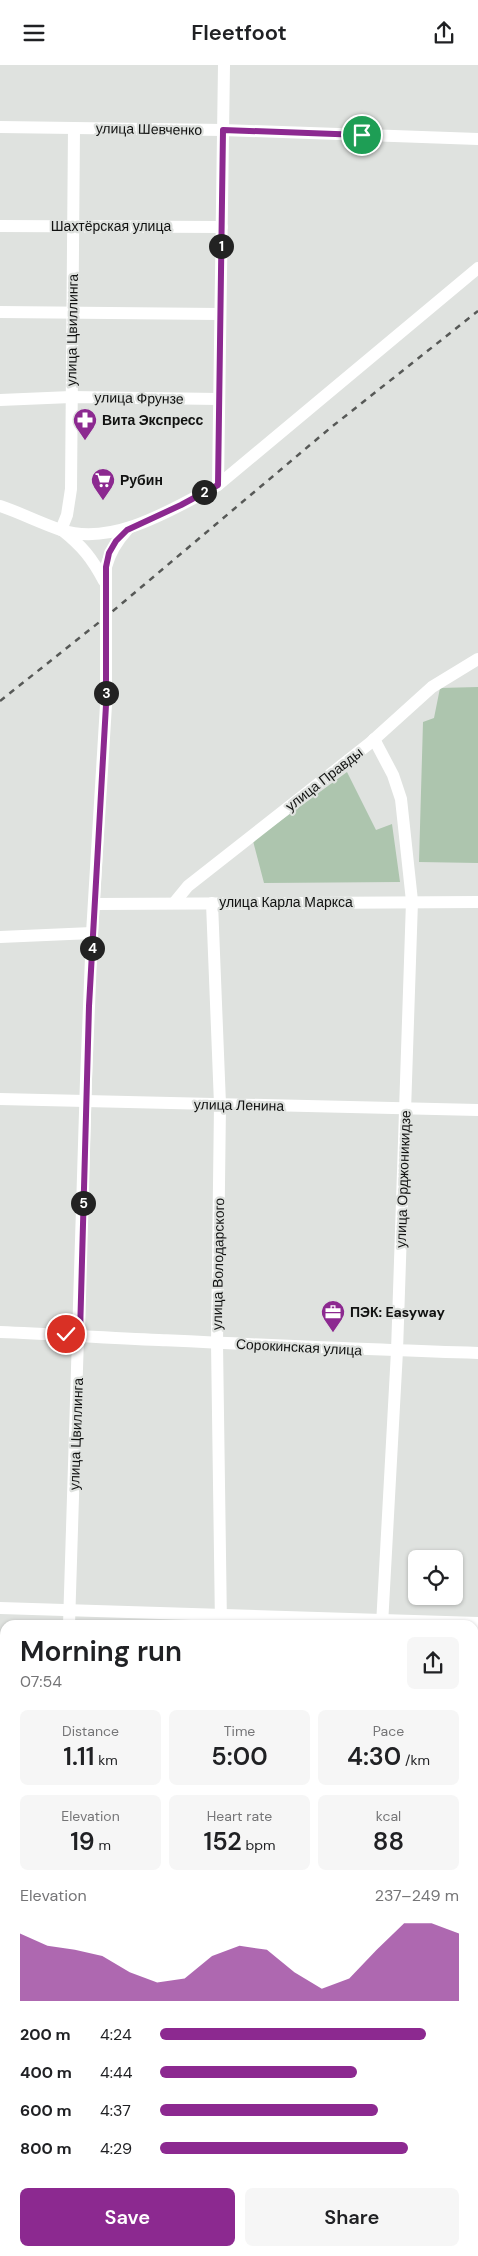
<!DOCTYPE html>
<meta charset="utf-8">
<style>
body{margin:0;font-family:"DM Sans",sans-serif;background:#f6f6f6;color:#202124;height:100vh;display:flex;flex-direction:column;font-size:19px;white-space:nowrap}
*{box-sizing:border-box;margin:0}
p{font-size:16px;color:#757577}
.icon{flex:none;width:28px;height:28px;fill:none;stroke:currentColor;stroke-width:2;stroke-linecap:round;stroke-linejoin:round}
.map{position:relative;flex:1;overflow:hidden}
.details{position:absolute;left:0px;top:1555px;width:479px;height:636px;display:flex;flex-direction:column;background:#fff;border-radius:15px 15px 0 0;box-shadow:0 1px 4px #0004}
.details>*{flex:none}
.buttons{position:absolute;left:408px;top:1485px;display:grid;gap:10px}
.buttons a{display:grid;place-items:center;width:55px;height:55px;border-radius:8px;background:#fff;box-shadow:0 1px 4px #0004;font-size:25px}
.pin{position:absolute;display:grid;place-items:center;width:42px;height:42px;color:#fff;margin:-21px;border:2px solid #fff;border-radius:50%;box-shadow:0 1px 5px #0007}
.km{position:absolute;width:25px;height:25px;margin:-12px;border-radius:50%;background:#222;color:#fff;font-size:14px;line-height:25px;text-align:center}
.round{display:grid;place-items:center;flex:none;width:52px;height:52px;border-radius:8px;background:#f6f6f6}
.summary{display:flex;align-items:center;justify-content:space-between;height:85px;padding:0 20px}
h1{font-size:28px;font-weight:600;line-height:38px}
.stats{display:grid;grid-template-columns:repeat(3,1fr);gap:8px;height:85px;padding:5px 20px}
.stats div{display:grid;align-content:center;border-radius:8px;background:#f6f6f6;text-align:center}
.stats b{font-size:25px;font-weight:600}
.stats small{font-size:14px;font-weight:400}
.stats p{font-size:14px}
.chart{height:140px;padding:10px 20px}
.chart p{display:flex;justify-content:space-between}
.chart svg{width:100%;height:90px;margin-top:5px;fill:#8c2990;opacity:.7}
.primary-button{display:flex;gap:10px;margin-top:auto;padding:10px 20px}
.primary-button a{flex:1;height:58px;border-radius:8px;background:#8c2990;color:#fff;font-size:20px;font-weight:600;line-height:58px;text-align:center}
.primary-button a+a{background:#f6f6f6;color:#202124}
ul{padding:0 20px;list-style:none;font-size:16px}
li{display:grid;grid-template-columns:80px 60px 1fr;align-items:center;height:38px}
li i{height:12px;border-radius:6px;background:#8c2990}
header{display:flex;justify-content:space-between;align-items:center;height:65px;padding:0 20px;background:#fff;font-size:22px;font-weight:600}
.map>svg:first-child{display:block}
</style>
<header><svg class="icon" aria-label="menu" viewBox="0 0 24 24"><path d="M4 6h16M4 12h16M4 18h16"/></svg>Fleetfoot<svg class="icon" aria-label="share" viewBox="0 0 24 24"><path d="M12 15V3M7 8l5-5 5 5M5 13v7h14v-7"/></svg></header>
<div class="map">
<svg width="478" height="2191" viewBox="0 0 478 2191">
<rect width="100%" height="100%" fill="#dfe2df"/>
<g fill="#adc5ae">
<path d="M478,622V798L419,797L423,657L434,653L440,623Z"/>
<path d="M347,707L376,765L392,759L400,817L264,818L253,776Z"/>
<path d="M5,1835V1900H0V1836Z"/>
<path d="M474,2130H478V2191H388V2186H474Z"/>
</g>
<g fill="none" stroke-linecap="round" stroke-linejoin="round">
<g stroke="#fff" stroke-width="12">
<path d="M0,62L223,65L478,74"/>
<path d="M0,161L222,162"/>
<path d="M0,247L220,249"/>
<path d="M0,335L71,332L219,334"/>
<path d="M218,420L224,0"/>
<path d="M0,441C21,448 40,458 61,465C113,482 173,444 218,420L478,203"/>
<path d="M61,465L67,450L71,424L74,63"/>
<path d="M62,465C82,481 92,493 104,516"/>
<path d="M374,674L393,710L401,734L412,836L397,1286L382,1560"/>
<path d="M174,838L188,821L370,678L432,622L478,594"/>
<path d="M212,838L220,1039L217,1278L221,1560"/>
<path d="M94,839L478,837"/>
<path d="M0,872L92,868"/>
<path d="M0,1034L478,1045"/>
<path d="M0,1267C53,1269 106,1273 159,1275C266,1280 372,1285 478,1288"/>
<path d="M0,1543L478,1558"/>
<path d="M69,1560L86,1015L92,868L106,640V502C110,487 116,477 127,465"/>
<path d="M0,1687H5"/>
<path d="M474,1777H478"/>
<path d="M0,1828L5,1827"/>
<path d="M0,1905H5"/>
<path d="M474,1967H478"/>
<path d="M0,2016L5,2015"/>
<path d="M372,2186L373,2191"/>
<path d="M68,2191V2186"/>
<path d="M222,2191V2186"/>
</g>
<path stroke="#575957" stroke-width="2.5" stroke-dasharray="6 6" stroke-linecap="butt" d="M0,636L107,551L329,364L478,246"/>
</g>
<g fill="none" stroke-linecap="round" stroke-linejoin="round">
<g stroke="#fff" stroke-width="10">
<path id="route" d="M66,1269H80L89,941L106,640V502L109,488L116,476L127,465L181,440L218,420L223,65L362,70"/>
</g>
<use href="#route" stroke="#8c2990" stroke-width="6"/>
</g>
<defs>
<g id="pharmacy-pin" transform="scale(1.25)"><path d="M0 17L-7.5 6A9.5 9.5 0 1 1 7.5 6Z" fill="#8c2990" stroke="#dfe2df"/><path d="M-2-6h4v4h4v4h-4v4h-4v-4h-4v-4h4Z" fill="#fff"/></g>
<g id="supermarket-pin" transform="scale(1.25)"><path d="M0 17L-7.5 6A9.5 9.5 0 1 1 7.5 6Z" fill="#8c2990" stroke="#dfe2df"/><path d="M-6-5.5h2.5l.6 2H6L4.5 2H-2.5L-4.4-4H-6ZM-1.5 3.2a1.3 1.3 0 1 0 .1 0ZM3 3.2a1.3 1.3 0 1 0 .1 0Z" fill="#fff"/></g>
<g id="office-pin" transform="scale(1.25)"><path d="M0 17L-7.5 6A9.5 9.5 0 1 1 7.5 6Z" fill="#8c2990" stroke="#dfe2df"/><path d="M-6-3h4V-5.5h4V-3h4V5H-6ZM-1-4.5V-3h2v-1.5ZM-6 0V1H6V0Z" fill="#fff"/></g>
</defs>
<g fill-rule="evenodd">
<use href="#pharmacy-pin" x="85" y="355"/>
<use href="#supermarket-pin" x="103" y="415"/>
<use href="#office-pin" x="333" y="1247"/>
</g>
<g text-anchor="middle" dominant-baseline="central" stroke-width="4.5" stroke-linejoin="round" paint-order="stroke">
<g font-size="14" fill="#111211" stroke="#dfe2df">
<text transform="translate(149 64) rotate(1)">улица Шевченко</text>
<text x="111" y="161">Шахтёрская улица</text>
<text transform="translate(72 265) rotate(-89)">улица Цвиллинга</text>
<text transform="translate(139 333) rotate(1)">улица Фрунзе</text>
<text transform="translate(324 714) rotate(-38)">улица Правды</text>
<text x="286" y="837">улица Карла Маркса</text>
<text transform="translate(239 1040) rotate(1)">улица Ленина</text>
<text transform="translate(403 1114) rotate(-88)">улица Орджоникидзе</text>
<text transform="translate(218 1199) rotate(-89)">улица Володарского</text>
<text transform="translate(299 1282) rotate(3)">Сорокинская улица</text>
<text transform="translate(76 1369) rotate(-88)">улица Цвиллинга</text>
</g>
<g font-size="14" font-weight="bold" fill="#111211" stroke="#dfe2df" text-anchor="start">
<text x="102" y="355">Вита Экспресс</text>
<text x="120" y="415">Рубин</text>
<text x="350" y="1247">ПЭК: Easyway</text>
</g>
</g>
</svg>
<div class="buttons">
<a><svg class="icon" aria-label="locate" viewBox="0 0 24 24"><circle cx="12" cy="12" r="6"/><path d="M12 2v4M12 18v4M2 12h4M18 12h4"/></svg></a>
</div>
<div class="pin" style="left:362px;top:70px;background:#1e9e55"><svg class="icon" aria-label="arrive" viewBox="0 0 24 24"><path d="M6 21V4h12l-3 4 3 4H6"/></svg></div>
<div class="pin" style="left:66px;top:1269px;background:#d93025"><svg class="icon" aria-label="check" viewBox="0 0 24 24"><path d="M5 12l5 5 9-10"/></svg></div>
<b class="km" style="left:221px;top:181px">1</b>
<b class="km" style="left:204px;top:427px">2</b>
<b class="km" style="left:106px;top:628px">3</b>
<b class="km" style="left:92px;top:883px">4</b>
<b class="km" style="left:83px;top:1138px">5</b>
<section class="details">
<div class="summary"><div><h1>Morning run</h1><p>07:54</p></div><a class="round"><svg class="icon" aria-label="share" viewBox="0 0 24 24"><path d="M12 15V3M7 8l5-5 5 5M5 13v7h14v-7"/></svg></a></div>
<div class="stats">
<div><p>Distance</p><b>1.11<small> km</small></b></div>
<div><p>Time</p><b>5:00</b></div>
<div><p>Pace</p><b>4:30<small> /km</small></b></div>
</div>
<div class="stats">
<div><p>Elevation</p><b>19<small> m</small></b></div>
<div><p>Heart rate</p><b>152<small> bpm</small></b></div>
<div><p>kcal</p><b>88</b></div>
</div>
<div class="chart"><p><span>Elevation</span>237–249 m</p>
<svg viewBox="0 0 160 44" preserveAspectRatio="none"><path d="M0 44V11L10 17L20 19L30 22L40 30L50 35L60 33L70 22L80 17L90 19L100 30L110 38L120 33L130 19L140 6L150 6L160 11V44z"/></svg>
</div>
<ul>
<li><b>200 m</b>4:24<i style="width:89%"></i></li>
<li><b>400 m</b>4:44<i style="width:66%"></i></li>
<li><b>600 m</b>4:37<i style="width:73%"></i></li>
<li><b>800 m</b>4:29<i style="width:83%"></i></li>
</ul>
<div class="primary-button"><a>Save</a><a>Share</a></div>
</section>
</div>
